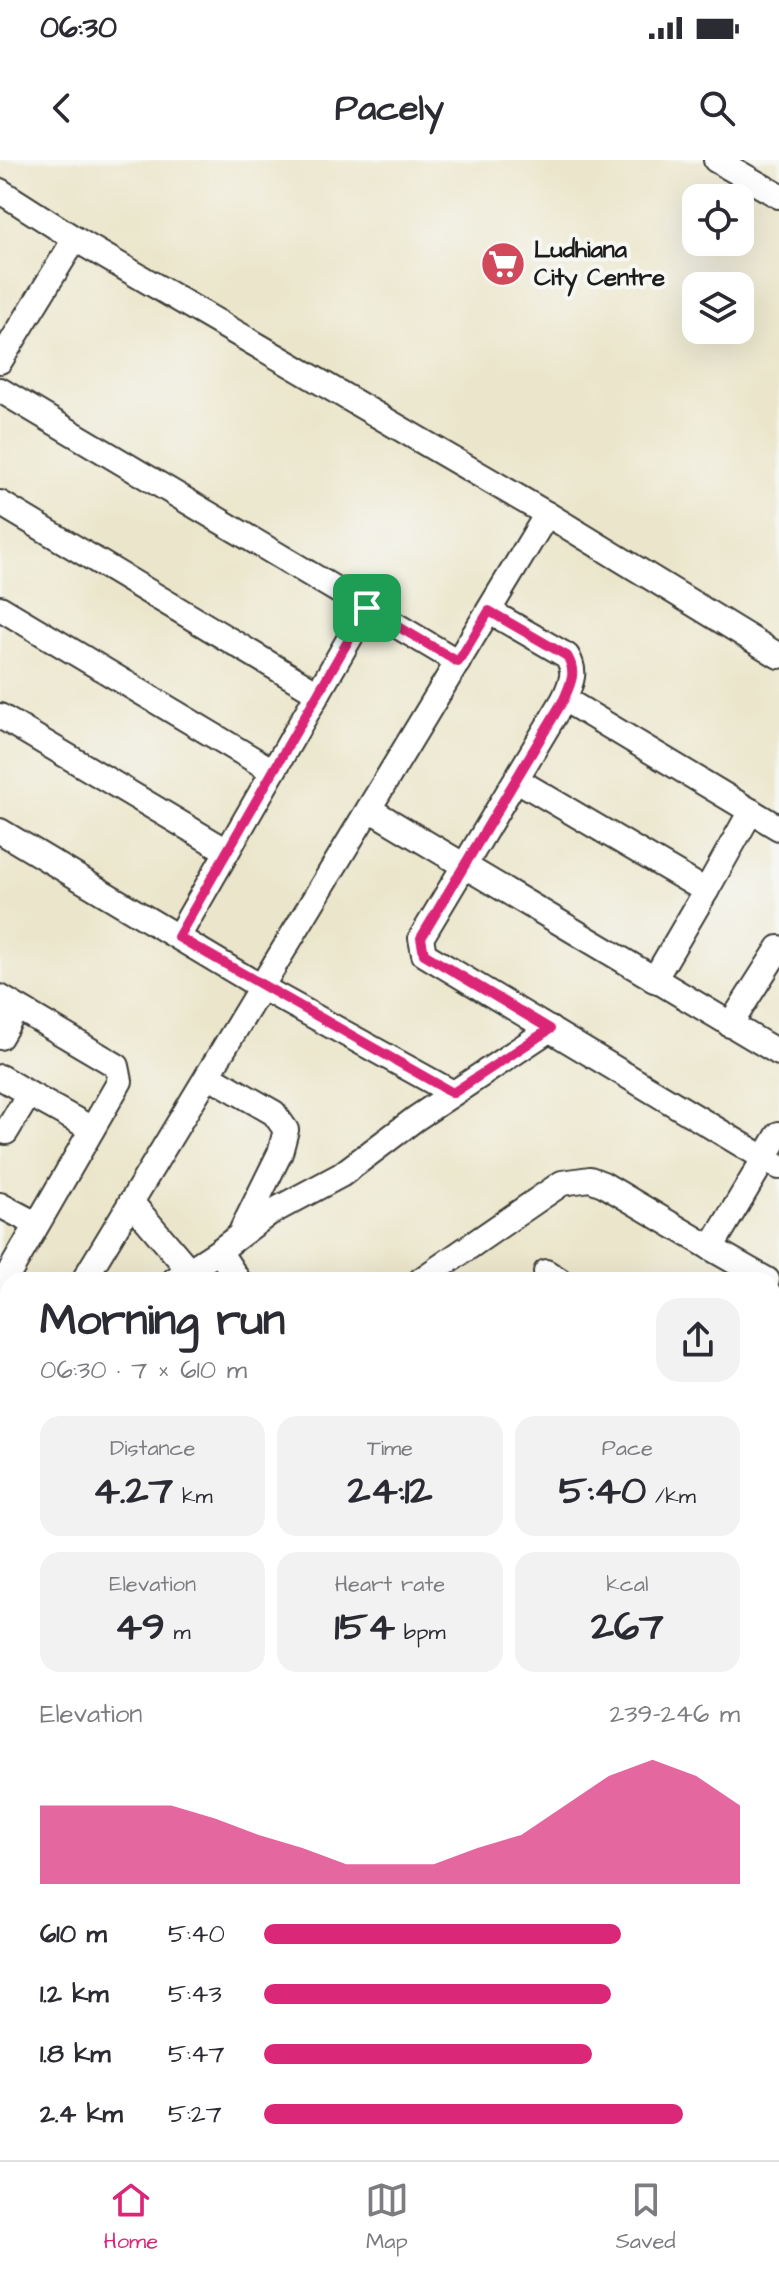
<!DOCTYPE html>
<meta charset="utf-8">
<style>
body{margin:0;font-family:"Architects Daughter",sans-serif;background:#f2f2f3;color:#2b2b33;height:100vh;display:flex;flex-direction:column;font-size:30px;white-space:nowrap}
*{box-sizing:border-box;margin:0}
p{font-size:26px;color:#7c7c81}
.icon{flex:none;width:44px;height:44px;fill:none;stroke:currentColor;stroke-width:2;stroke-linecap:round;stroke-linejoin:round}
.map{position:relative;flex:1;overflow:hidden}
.side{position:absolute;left:0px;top:1112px;width:780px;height:888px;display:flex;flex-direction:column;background:#fff;border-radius:24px 24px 0 0;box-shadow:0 8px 32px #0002}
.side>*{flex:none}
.fabs{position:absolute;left:682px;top:24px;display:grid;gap:16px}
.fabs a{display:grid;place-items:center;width:72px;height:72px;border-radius:16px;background:#fff;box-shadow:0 8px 32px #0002;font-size:40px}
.pin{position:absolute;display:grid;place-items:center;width:68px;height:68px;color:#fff;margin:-34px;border-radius:16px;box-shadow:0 4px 12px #0006}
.round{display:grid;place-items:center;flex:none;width:84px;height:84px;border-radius:24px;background:#f2f2f3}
.overview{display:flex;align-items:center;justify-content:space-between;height:136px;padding:0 40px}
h1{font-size:44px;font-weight:700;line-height:60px}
.stats{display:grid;grid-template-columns:repeat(3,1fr);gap:12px;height:136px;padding:8px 40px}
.stats div{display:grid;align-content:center;border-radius:20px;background:#f2f2f3;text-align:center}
.stats b{font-size:40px;font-weight:700}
.stats small{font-size:22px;font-weight:400}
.stats p{font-size:22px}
.chart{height:224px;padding:16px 40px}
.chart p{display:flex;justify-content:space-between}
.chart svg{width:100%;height:144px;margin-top:8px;fill:#db2777;opacity:.7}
ul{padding:0 40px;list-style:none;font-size:26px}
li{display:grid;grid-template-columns:128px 96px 1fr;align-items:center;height:60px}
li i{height:20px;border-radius:10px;background:#db2777}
.status{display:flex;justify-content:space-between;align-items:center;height:56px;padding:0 40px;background:#fff;direction:ltr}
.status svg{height:22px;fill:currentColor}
header{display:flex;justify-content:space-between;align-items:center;height:104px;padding:0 40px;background:#fff;font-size:36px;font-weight:700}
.tabs{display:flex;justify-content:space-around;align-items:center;height:112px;border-top:2px solid #e1e1e2;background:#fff;font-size:22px;color:#7c7c81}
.tabs a{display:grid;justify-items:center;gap:4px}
.tabs .active{color:#db2777}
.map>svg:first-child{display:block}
</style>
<div class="status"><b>06:30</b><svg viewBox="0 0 49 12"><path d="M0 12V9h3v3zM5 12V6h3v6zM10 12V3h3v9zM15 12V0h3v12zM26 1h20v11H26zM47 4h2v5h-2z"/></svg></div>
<header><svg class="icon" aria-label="back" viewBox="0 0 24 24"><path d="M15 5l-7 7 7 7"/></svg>Pacely<svg class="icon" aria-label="search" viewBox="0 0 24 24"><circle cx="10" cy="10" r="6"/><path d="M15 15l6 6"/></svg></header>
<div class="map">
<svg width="779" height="2000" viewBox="0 0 779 2000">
<defs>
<pattern id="building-back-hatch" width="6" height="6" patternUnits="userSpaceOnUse" patternTransform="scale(2)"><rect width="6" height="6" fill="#b298cc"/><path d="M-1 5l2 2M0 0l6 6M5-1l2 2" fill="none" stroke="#907ba5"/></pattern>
</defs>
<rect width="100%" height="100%" fill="#f6f6f2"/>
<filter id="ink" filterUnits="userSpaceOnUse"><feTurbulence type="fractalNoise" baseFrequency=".0125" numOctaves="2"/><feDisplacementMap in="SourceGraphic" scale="16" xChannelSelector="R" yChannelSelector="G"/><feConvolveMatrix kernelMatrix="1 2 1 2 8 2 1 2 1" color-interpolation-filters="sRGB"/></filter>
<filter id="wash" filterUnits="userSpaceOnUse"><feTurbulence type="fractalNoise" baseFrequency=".006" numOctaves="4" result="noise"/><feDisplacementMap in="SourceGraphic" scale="32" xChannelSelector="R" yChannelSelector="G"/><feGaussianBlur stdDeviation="1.8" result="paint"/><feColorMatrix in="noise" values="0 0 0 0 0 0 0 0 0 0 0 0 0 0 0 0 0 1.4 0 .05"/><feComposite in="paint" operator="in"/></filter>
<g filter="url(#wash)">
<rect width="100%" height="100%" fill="#ebe6cb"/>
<g id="blocks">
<g fill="url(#building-back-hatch)">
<path d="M644,1992H682L681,2000H644Z"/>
<path d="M737,1992H749L767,1996L766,2000H736Z"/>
</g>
</g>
</g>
<g filter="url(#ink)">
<use href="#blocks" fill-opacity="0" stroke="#3b3a36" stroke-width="2"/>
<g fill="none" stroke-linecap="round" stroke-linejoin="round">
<g stroke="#3b3a36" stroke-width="28">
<g id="minor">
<path d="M716,0L779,36"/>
<path d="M0,31L75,79L547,354L84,1120"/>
<path d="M0,201L75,79"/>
<path d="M0,230L458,502"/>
<path d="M0,343L318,533"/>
<path d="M547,354L779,496"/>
<path d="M0,448L273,611"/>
<path d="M489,451L567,496C577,512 571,523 564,539L779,668"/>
<path d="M564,539L421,778L424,794L779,1007"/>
<path d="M0,556L227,691"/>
<path d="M517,620L706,731L751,651"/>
<path d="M369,649L779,893"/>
<path d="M0,671L261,827L453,933"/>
<path d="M178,777L367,448"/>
<path d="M654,820L706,731"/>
<path d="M0,837L117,906L120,921L0,1129"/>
<path d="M730,865L779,788"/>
<path d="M0,877L17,848"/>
<path d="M208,915L274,953L286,970L280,993L242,1070"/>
<path d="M0,917L29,934L6,972"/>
<path d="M29,934L92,969"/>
<path d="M131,1042L189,1110"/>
<path d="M0,1045L36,1064"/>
<path d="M219,1091L268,1054L341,1015L415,959L550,869"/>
<path d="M546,1112L559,1120"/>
<path d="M174,1120L219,1091L238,1120"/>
<path d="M421,1120L562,1023L590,1019L603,1024L711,1088"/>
<path d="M767,1120L711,1088L779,974"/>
<path d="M772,1177L779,1165"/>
<path d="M0,1232L8,1228"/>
<path d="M0,1267L8,1251"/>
<path d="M772,1395L779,1383"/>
<path d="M0,1453L8,1454"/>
<path d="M772,1476L779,1477"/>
<path d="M772,1528H779"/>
<path d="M0,1702L8,1703"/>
<path d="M772,1711L779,1712"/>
<path d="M772,1871H779"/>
<path d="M228,2000V1992"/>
<path d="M386,2000L387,1992"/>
<path d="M535,2000V1992"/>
<path d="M624,2000V1992"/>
<path d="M728,2000L729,1992"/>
</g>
</g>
<use href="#minor" stroke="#fff" stroke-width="24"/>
</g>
</g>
<g fill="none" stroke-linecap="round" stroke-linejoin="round" filter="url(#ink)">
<g stroke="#fff" stroke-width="16">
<path id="route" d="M367,448L458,502L489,451L567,496C577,512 571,523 564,539L421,778L424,794L550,869L453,933L178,777Z"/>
</g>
<use href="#route" stroke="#db2777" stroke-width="10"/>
</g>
<defs>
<g id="supermarket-disc" transform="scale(2.3)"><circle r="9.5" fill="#d1495b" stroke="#f6f6f2"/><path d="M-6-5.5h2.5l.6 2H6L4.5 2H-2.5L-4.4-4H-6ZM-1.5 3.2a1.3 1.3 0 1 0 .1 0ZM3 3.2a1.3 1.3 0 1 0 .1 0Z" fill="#fff"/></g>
</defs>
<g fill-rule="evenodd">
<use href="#supermarket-disc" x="503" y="104"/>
</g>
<g text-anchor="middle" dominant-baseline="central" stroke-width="8" stroke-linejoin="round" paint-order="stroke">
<g font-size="24" font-weight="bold" fill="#1c1c1c" stroke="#f6f6f2" text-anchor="start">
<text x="534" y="90">Ludhiana<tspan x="534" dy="28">City Centre</tspan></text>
</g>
</g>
</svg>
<div class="fabs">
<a><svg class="icon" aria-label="locate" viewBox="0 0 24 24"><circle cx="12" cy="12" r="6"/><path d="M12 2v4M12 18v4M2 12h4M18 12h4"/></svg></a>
<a><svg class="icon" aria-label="layers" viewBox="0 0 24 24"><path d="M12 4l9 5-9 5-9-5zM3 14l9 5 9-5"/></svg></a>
</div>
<div class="pin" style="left:367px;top:448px;background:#1e9e55"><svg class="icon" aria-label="arrive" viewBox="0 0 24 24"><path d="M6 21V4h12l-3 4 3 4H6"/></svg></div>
<section class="side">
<div class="overview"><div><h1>Morning run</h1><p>06:30 · 7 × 610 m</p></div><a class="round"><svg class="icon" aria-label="share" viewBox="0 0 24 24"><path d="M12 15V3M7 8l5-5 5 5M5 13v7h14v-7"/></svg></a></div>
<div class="stats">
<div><p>Distance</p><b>4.27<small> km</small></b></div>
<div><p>Time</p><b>24:12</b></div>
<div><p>Pace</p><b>5:40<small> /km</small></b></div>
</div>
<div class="stats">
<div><p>Elevation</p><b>49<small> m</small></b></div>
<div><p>Heart rate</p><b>154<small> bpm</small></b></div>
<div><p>kcal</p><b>267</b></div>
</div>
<div class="chart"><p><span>Elevation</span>239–246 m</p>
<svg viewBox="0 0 160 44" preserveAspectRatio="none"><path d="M0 44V20L10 20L20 20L30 20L40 24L50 29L60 33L70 38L80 38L90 38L100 33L110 29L120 20L130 11L140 6L150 11L160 20V44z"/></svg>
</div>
<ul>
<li><b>610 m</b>5:40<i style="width:75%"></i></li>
<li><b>1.2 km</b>5:43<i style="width:73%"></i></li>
<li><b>1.8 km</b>5:47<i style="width:69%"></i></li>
<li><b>2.4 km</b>5:27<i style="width:88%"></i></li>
</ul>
</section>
</div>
<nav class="tabs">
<a class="active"><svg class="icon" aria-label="home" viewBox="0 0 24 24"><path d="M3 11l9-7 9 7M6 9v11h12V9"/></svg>Home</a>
<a><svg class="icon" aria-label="map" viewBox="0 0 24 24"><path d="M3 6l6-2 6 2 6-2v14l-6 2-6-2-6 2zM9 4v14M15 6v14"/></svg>Map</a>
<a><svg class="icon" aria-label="saved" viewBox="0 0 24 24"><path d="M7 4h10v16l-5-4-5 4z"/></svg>Saved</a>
</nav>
